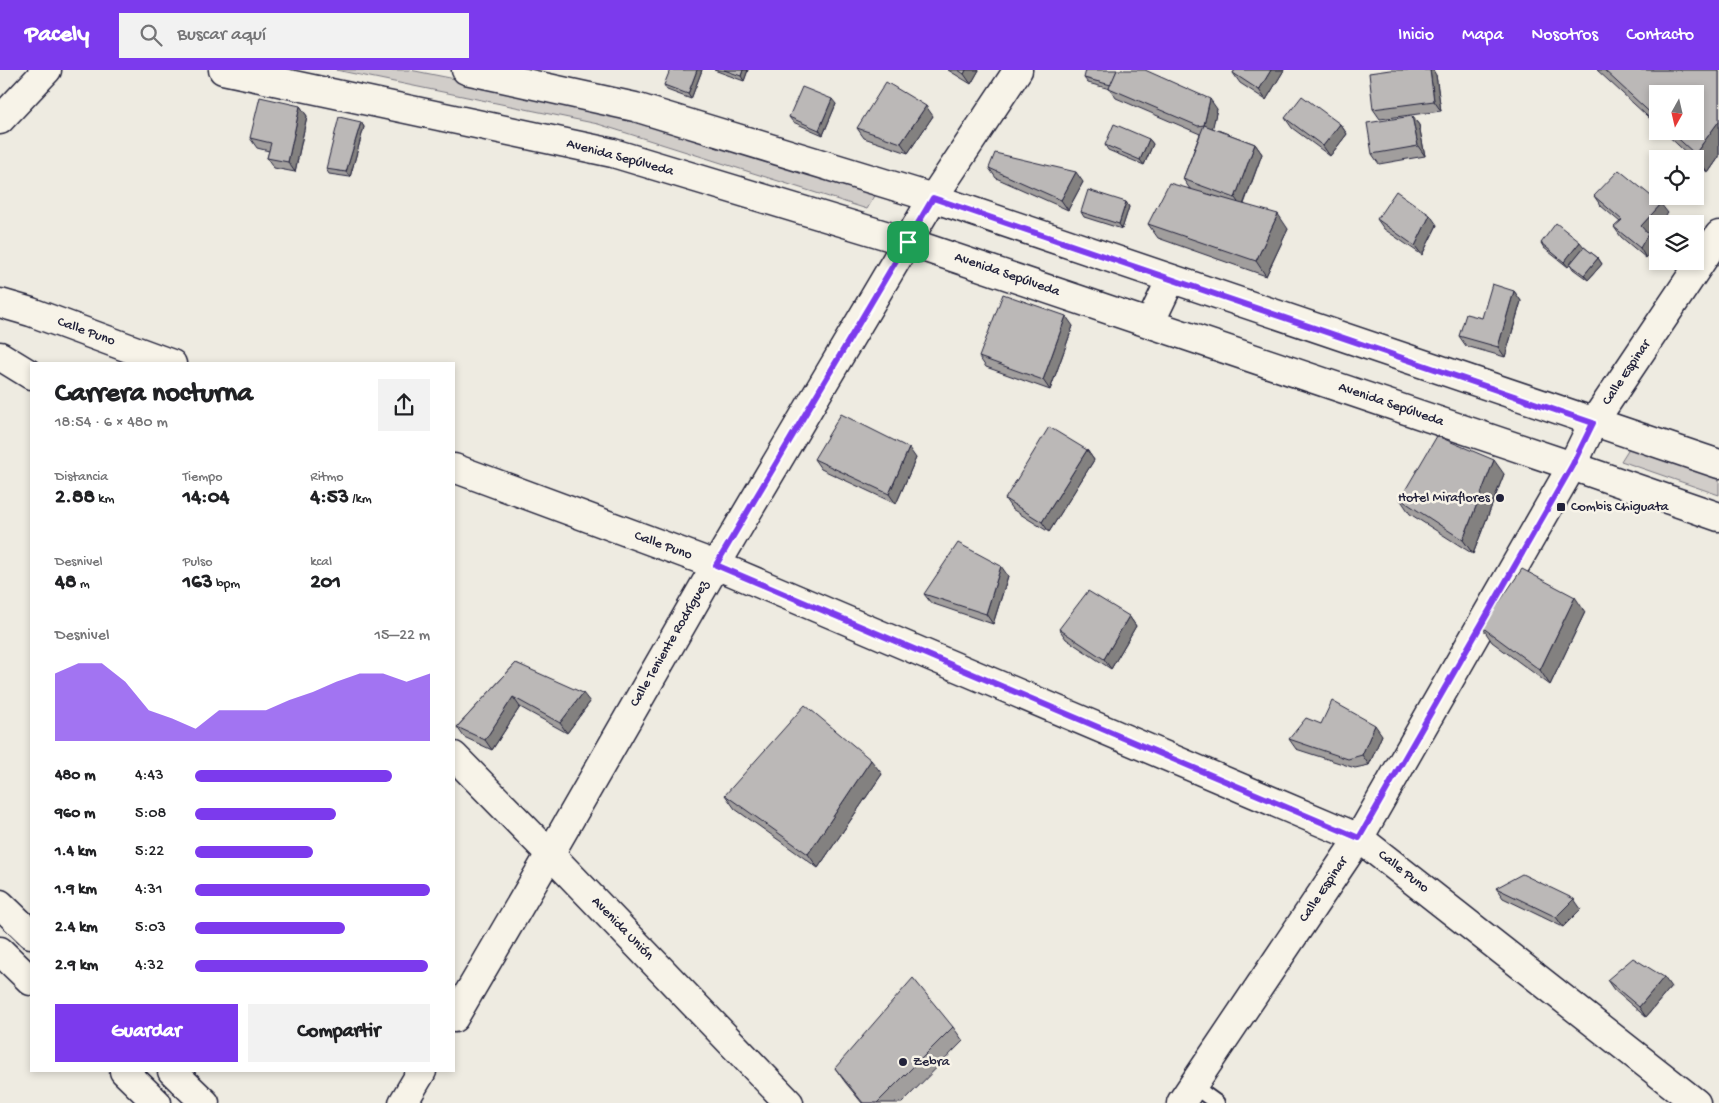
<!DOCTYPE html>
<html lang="es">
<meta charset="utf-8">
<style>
body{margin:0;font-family:"Gochi Hand",sans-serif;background:#f2f2f2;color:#202124;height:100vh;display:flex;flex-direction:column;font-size:19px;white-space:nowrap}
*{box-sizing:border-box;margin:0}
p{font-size:16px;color:#757577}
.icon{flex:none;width:28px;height:28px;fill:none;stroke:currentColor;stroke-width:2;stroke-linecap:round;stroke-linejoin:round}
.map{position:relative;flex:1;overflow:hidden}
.sheet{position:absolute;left:30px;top:292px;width:425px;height:710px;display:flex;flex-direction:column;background:#fff;border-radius:0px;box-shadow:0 2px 8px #0003}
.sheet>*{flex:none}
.needle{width:32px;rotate:188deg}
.controls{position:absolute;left:1649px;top:15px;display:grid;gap:10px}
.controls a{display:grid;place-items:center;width:55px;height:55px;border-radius:0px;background:#fff;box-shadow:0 2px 8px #0003;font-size:25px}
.pin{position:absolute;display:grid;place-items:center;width:42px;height:42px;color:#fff;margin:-21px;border-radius:10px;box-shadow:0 2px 8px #0006}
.round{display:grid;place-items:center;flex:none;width:52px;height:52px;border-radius:0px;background:#f2f2f2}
.head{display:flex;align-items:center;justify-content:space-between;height:85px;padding:0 25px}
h1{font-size:28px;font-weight:800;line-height:38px}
.figures{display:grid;grid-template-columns:repeat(3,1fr);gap:8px;height:85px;padding:5px 25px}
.figures div{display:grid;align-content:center}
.figures b{font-size:21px;font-weight:800}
.figures small{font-size:14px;font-weight:400}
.figures p{font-size:14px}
.chart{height:140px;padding:10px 25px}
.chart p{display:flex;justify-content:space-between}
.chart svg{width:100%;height:90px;margin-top:5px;fill:#7c3aed;opacity:.7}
.cta{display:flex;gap:10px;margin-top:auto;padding:10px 25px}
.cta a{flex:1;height:58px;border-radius:0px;background:#7c3aed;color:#fff;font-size:20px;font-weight:800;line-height:58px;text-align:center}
.cta a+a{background:#f2f2f2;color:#202124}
ul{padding:0 25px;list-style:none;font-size:16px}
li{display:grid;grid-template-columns:80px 60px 1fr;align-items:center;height:38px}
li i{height:12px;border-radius:6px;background:#7c3aed}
header{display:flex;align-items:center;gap:30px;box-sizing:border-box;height:70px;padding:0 25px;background:#7c3aed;color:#fff}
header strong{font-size:24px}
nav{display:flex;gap:28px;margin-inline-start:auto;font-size:18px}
.search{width:350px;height:45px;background:#f2f2f2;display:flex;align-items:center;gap:12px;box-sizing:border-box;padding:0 18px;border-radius:0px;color:#757577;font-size:19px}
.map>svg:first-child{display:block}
</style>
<header>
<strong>Pacely</strong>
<div class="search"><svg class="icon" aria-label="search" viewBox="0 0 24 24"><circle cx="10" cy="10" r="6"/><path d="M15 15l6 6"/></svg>Buscar aquí</div>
<nav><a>Inicio</a><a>Mapa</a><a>Nosotros</a><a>Contacto</a></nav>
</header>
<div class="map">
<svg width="1719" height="1033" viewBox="0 0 1719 1033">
<rect width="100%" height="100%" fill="#eeebe1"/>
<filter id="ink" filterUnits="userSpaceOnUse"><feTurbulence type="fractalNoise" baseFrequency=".02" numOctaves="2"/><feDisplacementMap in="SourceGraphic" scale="10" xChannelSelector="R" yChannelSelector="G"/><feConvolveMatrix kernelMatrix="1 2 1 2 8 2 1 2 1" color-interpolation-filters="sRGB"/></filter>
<g filter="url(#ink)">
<g fill="#d1cdc9" stroke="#7a7882">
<path d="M336,0H410L606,39L879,119L867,139L598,54Z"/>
<path d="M1636,367L1719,397V425L1621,391Z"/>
</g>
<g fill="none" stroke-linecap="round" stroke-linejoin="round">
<g stroke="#22223b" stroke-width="18">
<path id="service" d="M1192,1015L1217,1033"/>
</g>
<g stroke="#22223b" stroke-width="31">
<g id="minor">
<path d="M454,948L550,784L716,495L933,128L1018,0"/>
<path d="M403,1033L422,1001"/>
<path d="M1181,1033L1359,768L1572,396L1593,353L1719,165"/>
</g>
</g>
<g stroke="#22223b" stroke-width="31">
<g id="tertiary">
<path d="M223,0L613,83L908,172L1572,396L1719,447"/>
<path d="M466,0L635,37L933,128L1719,394"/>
<path d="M0,233L31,242L172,294"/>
<path d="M1150,253L1171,209"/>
<path d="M0,286L31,305"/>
<path d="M454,398L716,495L1359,768L1696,1033"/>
<path d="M454,686L550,784L789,1033"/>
</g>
</g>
<g stroke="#22223b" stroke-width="31">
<g id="secondary">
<path d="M0,50L47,0"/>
<path d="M0,834L31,864"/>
<path d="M0,881L31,911"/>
<path d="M124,1001L157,1033"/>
<path d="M172,1001L205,1033"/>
</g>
</g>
<use href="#service" stroke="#f7f3e8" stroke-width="14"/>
<use href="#minor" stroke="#f7f3e8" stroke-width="28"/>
<use href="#tertiary" stroke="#f7f3e8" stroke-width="28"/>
<use href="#secondary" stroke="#f7f3e8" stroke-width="28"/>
</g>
<g fill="#a19e9d" stroke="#22223b">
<path d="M702,0L691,29L667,20L664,15Z"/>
<path d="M714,0H748L744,11Z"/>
<path d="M948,0H979L971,14Z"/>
<path d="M1235,0H1284L1266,30L1240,13L1233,3Z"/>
<path d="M1597,0H1719V87L1708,103L1695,91V89H1693L1663,61H1695L1658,24V56Z"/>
<path d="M1436,5L1441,41L1380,49L1373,39Z"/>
<path d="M1084,8L1217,39L1212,58L1255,74L1262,84L1244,134L1288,159L1266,206L1158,168L1148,154L1190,119L1183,109L1200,64L1116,28L1110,19L1088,13Z"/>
<path d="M836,34L823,65L793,52L789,47Z"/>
<path d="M300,36L307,46L295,102L274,98L267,88L269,81L257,78L250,68Z"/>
<path d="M933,46L908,83L864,68L857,58Z"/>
<path d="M1412,46L1419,55L1425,86L1379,94L1372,84Z"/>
<path d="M1285,48L1340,54L1347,64L1330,86L1292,58Z"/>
<path d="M361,52L364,57L350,107L329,104L326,99Z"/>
<path d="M1149,69L1153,74L1144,95L1108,80L1105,75Z"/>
<path d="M989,98L1083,112L1068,140L996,108Z"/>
<path d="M1594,126L1668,143L1659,154H1658L1649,165L1655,174L1646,188L1621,167L1614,157L1620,152L1601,136Z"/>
<path d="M1126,132L1129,137L1122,159L1084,147L1081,142Z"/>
<path d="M1377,149L1437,155L1422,185L1384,159Z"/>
<path d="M1541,173L1584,177L1598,188L1602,194L1588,210L1573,199L1570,194L1568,197L1544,178Z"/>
<path d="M1514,221L1521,231L1505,287L1466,276L1459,266L1482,248Z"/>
<path d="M1073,256L1050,320L986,297L979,287Z"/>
<path d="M1087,380L1094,390L1049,462L1012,439L1005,429Z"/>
<path d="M916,388L896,434L821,399L814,389Z"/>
<path d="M1504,404L1473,484L1410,444L1400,429Z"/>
<path d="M1008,506L993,554L931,533L924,524Z"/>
<path d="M1585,542L1550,615L1492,572L1482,557Z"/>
<path d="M1129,546L1136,556L1111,599L1066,569L1059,559Z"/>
<path d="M516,593L590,632L567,663L520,637L492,680L464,667L457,657Z"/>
<path d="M1321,654L1382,665L1369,695L1355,698L1296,679L1289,669Z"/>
<path d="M882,704L818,798L735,739L725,725Z"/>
<path d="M1496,818L1581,839L1563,857L1503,828Z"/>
<path d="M1607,910L1671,917L1646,947L1614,920Z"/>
<path d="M953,957L963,971L902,1033H862L845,1012L835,998Z"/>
</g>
<g fill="#838180" stroke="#22223b">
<path d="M697,0H702L691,29L688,24Z"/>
<path d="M743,0H748L744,11L741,6Z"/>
<path d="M966,0H979L971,14L964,4Z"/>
<path d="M1271,0H1284L1266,30L1259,20Z"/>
<path d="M1430,0H1433L1436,5L1441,41L1434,31Z"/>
<path d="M832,29L836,34L823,65L819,60Z"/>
<path d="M1210,29L1217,39L1211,65L1204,55Z"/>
<path d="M300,36L307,46L295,102L288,92Z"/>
<path d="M926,36L933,46L908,83L901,73Z"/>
<path d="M1412,46L1419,55L1425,86L1418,76Z"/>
<path d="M1719,51V87L1708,103L1695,84Z"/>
<path d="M361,52L364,57L350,107L346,102Z"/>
<path d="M1340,54L1347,64L1330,86L1323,76Z"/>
<path d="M1149,69L1153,74L1144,95L1140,90Z"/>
<path d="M1255,74L1262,84L1242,138L1235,128Z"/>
<path d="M1076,102L1083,112L1068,140L1061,130Z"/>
<path d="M1126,132L1129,137L1122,159L1119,154Z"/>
<path d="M1661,134L1668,143L1659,154H1658V155L1649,165L1655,174L1646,188L1640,178L1641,156Z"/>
<path d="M1278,144L1288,159L1266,206L1256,191Z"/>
<path d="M1430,145L1437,155L1422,185L1415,176Z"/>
<path d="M1580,172L1584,177L1568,197L1564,192Z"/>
<path d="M1598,188L1602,194L1588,210L1584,205Z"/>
<path d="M1514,221L1521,231L1505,287L1498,277Z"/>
<path d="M1066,246L1073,256L1050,320L1043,310Z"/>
<path d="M909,378L916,388L896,434L889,424Z"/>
<path d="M1087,380L1094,390L1049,462L1042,452Z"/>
<path d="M1494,390L1504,404L1473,484L1463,470Z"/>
<path d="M1001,496L1008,506L993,554L986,544Z"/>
<path d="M1575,527L1585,542L1550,615L1540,600Z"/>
<path d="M1129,546L1136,556L1111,599L1104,589Z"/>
<path d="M583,623L590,632L567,663L560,653Z"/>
<path d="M513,627L520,637L492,680L485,670Z"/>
<path d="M1375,655L1382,665L1369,695L1362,685Z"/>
<path d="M871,690L882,704L818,798L808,784Z"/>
<path d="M1574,829L1581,839L1563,857L1556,847Z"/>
<path d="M1664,907L1671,917L1646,947L1639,937Z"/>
</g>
<g fill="#bbb8b7" stroke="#22223b">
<path d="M670,0H697L688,24L664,15Z"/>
<path d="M724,0H743L741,6Z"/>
<path d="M958,0H966L964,4Z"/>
<path d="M1086,0H1117L1111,15L1084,8Z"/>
<path d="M1117,0H1145L1210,29L1204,55L1255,74L1235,128L1183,109L1204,55L1198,56L1109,18Z"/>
<path d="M1235,0H1271L1259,20L1233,3Z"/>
<path d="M1390,0H1430L1434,31L1373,39L1369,3Z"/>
<path d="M1604,0H1719V51L1695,84L1670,61H1695V24H1658V50Z"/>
<path d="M886,12L926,36L901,73L857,58Z"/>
<path d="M802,17L832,29L819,60L789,47Z"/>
<path d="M1302,26L1340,54L1323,76L1285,48Z"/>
<path d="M260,27L300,36L288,92L267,88L271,73L250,68Z"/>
<path d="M1412,46L1418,76L1372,84L1367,53Z"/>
<path d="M339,47L361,52L346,102L326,99Z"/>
<path d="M1114,54L1149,69L1140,90L1105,75Z"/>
<path d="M995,83L1076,102L1061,130L989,98Z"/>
<path d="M1619,100L1661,134L1641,156L1648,164L1640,178L1614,157L1622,150L1594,126Z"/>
<path d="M1169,113L1278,144L1256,191L1148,154Z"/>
<path d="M1088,120L1126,132L1119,154L1081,142Z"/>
<path d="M1396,121L1430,145L1415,176L1377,149Z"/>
<path d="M1556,153L1580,172L1564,192L1541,173Z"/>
<path d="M1584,177L1598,188L1584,205L1570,194Z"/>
<path d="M1492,214L1514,221L1498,277L1459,266L1466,244L1482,248Z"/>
<path d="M1003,224L1066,246L1043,310L979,287Z"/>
<path d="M841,344L909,378L889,424L814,389Z"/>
<path d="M1049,357L1087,380L1042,452L1005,429Z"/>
<path d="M1437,366L1494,390L1463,470L1400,429Z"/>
<path d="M958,473L1001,496L986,544L924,524Z"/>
<path d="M1522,499L1575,527L1540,600L1482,557Z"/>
<path d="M1088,521L1129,546L1104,589L1059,559Z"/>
<path d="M516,593L583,623L560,653L513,627L485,670L457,657Z"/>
<path d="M1332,631L1375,655L1362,685L1348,689L1289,669L1306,648L1321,654Z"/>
<path d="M805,635L871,690L808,784L725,725Z"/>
<path d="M1522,804L1574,829L1556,847L1496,818Z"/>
<path d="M1633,888L1664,907L1639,937L1607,910Z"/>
<path d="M913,908L953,957L877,1033H863L835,998Z"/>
</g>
</g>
<g fill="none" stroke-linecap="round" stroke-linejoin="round" filter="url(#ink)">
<g stroke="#fff" stroke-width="10">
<path id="route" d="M933,128L1593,353L1572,396L1359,768L716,495Z"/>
</g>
<use href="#route" stroke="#7c3aed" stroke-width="6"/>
</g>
<g fill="#22223b" stroke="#f7f3e8" stroke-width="2">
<circle cx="1500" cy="428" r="5"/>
<rect x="1556" y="432" width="10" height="10" rx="2.5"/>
<circle cx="903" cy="992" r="5"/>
</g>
<g text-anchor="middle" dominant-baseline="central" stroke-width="5" stroke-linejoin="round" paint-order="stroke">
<g font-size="14" fill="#22223b" stroke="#f7f3e8">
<text transform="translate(620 88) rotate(15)">Avenida Sepúlveda</text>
<text transform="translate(1007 205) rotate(19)">Avenida Sepúlveda</text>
<text transform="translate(86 262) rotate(20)">Calle Puno</text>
<text transform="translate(1627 303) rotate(-56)">Calle Espinar</text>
<text transform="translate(1391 335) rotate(19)">Avenida Sepúlveda</text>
<text transform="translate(663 476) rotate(20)">Calle Puno</text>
<text transform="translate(670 574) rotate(-60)">Calle Teniente Rodríguez</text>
<text transform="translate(1403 802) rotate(38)">Calle Puno</text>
<text transform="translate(1324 820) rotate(-56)">Calle Espinar</text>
<text transform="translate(622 859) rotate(46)">Avenida Unión</text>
</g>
<g font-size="14" fill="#22223b" stroke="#f7f3e8" text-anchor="start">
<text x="1490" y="428" text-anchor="end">Hotel Miraflores</text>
<text x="1571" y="437">Combis Chiguata</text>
<text x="913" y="992">Zebra</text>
</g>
</g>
</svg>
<div class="controls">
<a><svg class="needle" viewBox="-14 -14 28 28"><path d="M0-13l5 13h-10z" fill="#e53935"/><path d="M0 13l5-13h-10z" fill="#757577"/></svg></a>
<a><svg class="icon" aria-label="locate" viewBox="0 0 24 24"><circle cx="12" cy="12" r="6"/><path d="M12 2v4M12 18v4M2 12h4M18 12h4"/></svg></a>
<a><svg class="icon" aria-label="layers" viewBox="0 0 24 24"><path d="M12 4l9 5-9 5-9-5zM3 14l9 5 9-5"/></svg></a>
</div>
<div class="pin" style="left:908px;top:172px;background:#1e9e55"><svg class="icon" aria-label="arrive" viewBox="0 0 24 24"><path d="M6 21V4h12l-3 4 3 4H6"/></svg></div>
<section class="sheet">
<div class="head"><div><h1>Carrera nocturna</h1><p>18:54 · 6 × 480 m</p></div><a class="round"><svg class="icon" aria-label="share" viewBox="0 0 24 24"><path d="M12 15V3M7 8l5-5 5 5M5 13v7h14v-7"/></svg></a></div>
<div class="figures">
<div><p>Distancia</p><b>2.88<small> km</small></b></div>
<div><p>Tiempo</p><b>14:04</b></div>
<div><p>Ritmo</p><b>4:53<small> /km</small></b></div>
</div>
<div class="figures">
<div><p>Desnivel</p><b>48<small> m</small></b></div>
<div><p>Pulso</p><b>163<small> bpm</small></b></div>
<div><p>kcal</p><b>201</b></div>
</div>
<div class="chart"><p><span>Desnivel</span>15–22 m</p>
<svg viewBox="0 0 160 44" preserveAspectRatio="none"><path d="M0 44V11L10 6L20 6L30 15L40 29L50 33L60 38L70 29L80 29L90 29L100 24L110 20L120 15L130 11L140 11L150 15L160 11V44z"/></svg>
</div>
<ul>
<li><b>480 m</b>4:43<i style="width:84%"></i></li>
<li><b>960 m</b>5:08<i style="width:60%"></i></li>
<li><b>1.4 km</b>5:22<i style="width:50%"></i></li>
<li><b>1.9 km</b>4:31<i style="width:100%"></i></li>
<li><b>2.4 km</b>5:03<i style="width:64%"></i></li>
<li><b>2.9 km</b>4:32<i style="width:99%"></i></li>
</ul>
<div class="cta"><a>Guardar</a><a>Compartir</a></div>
</section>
</div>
